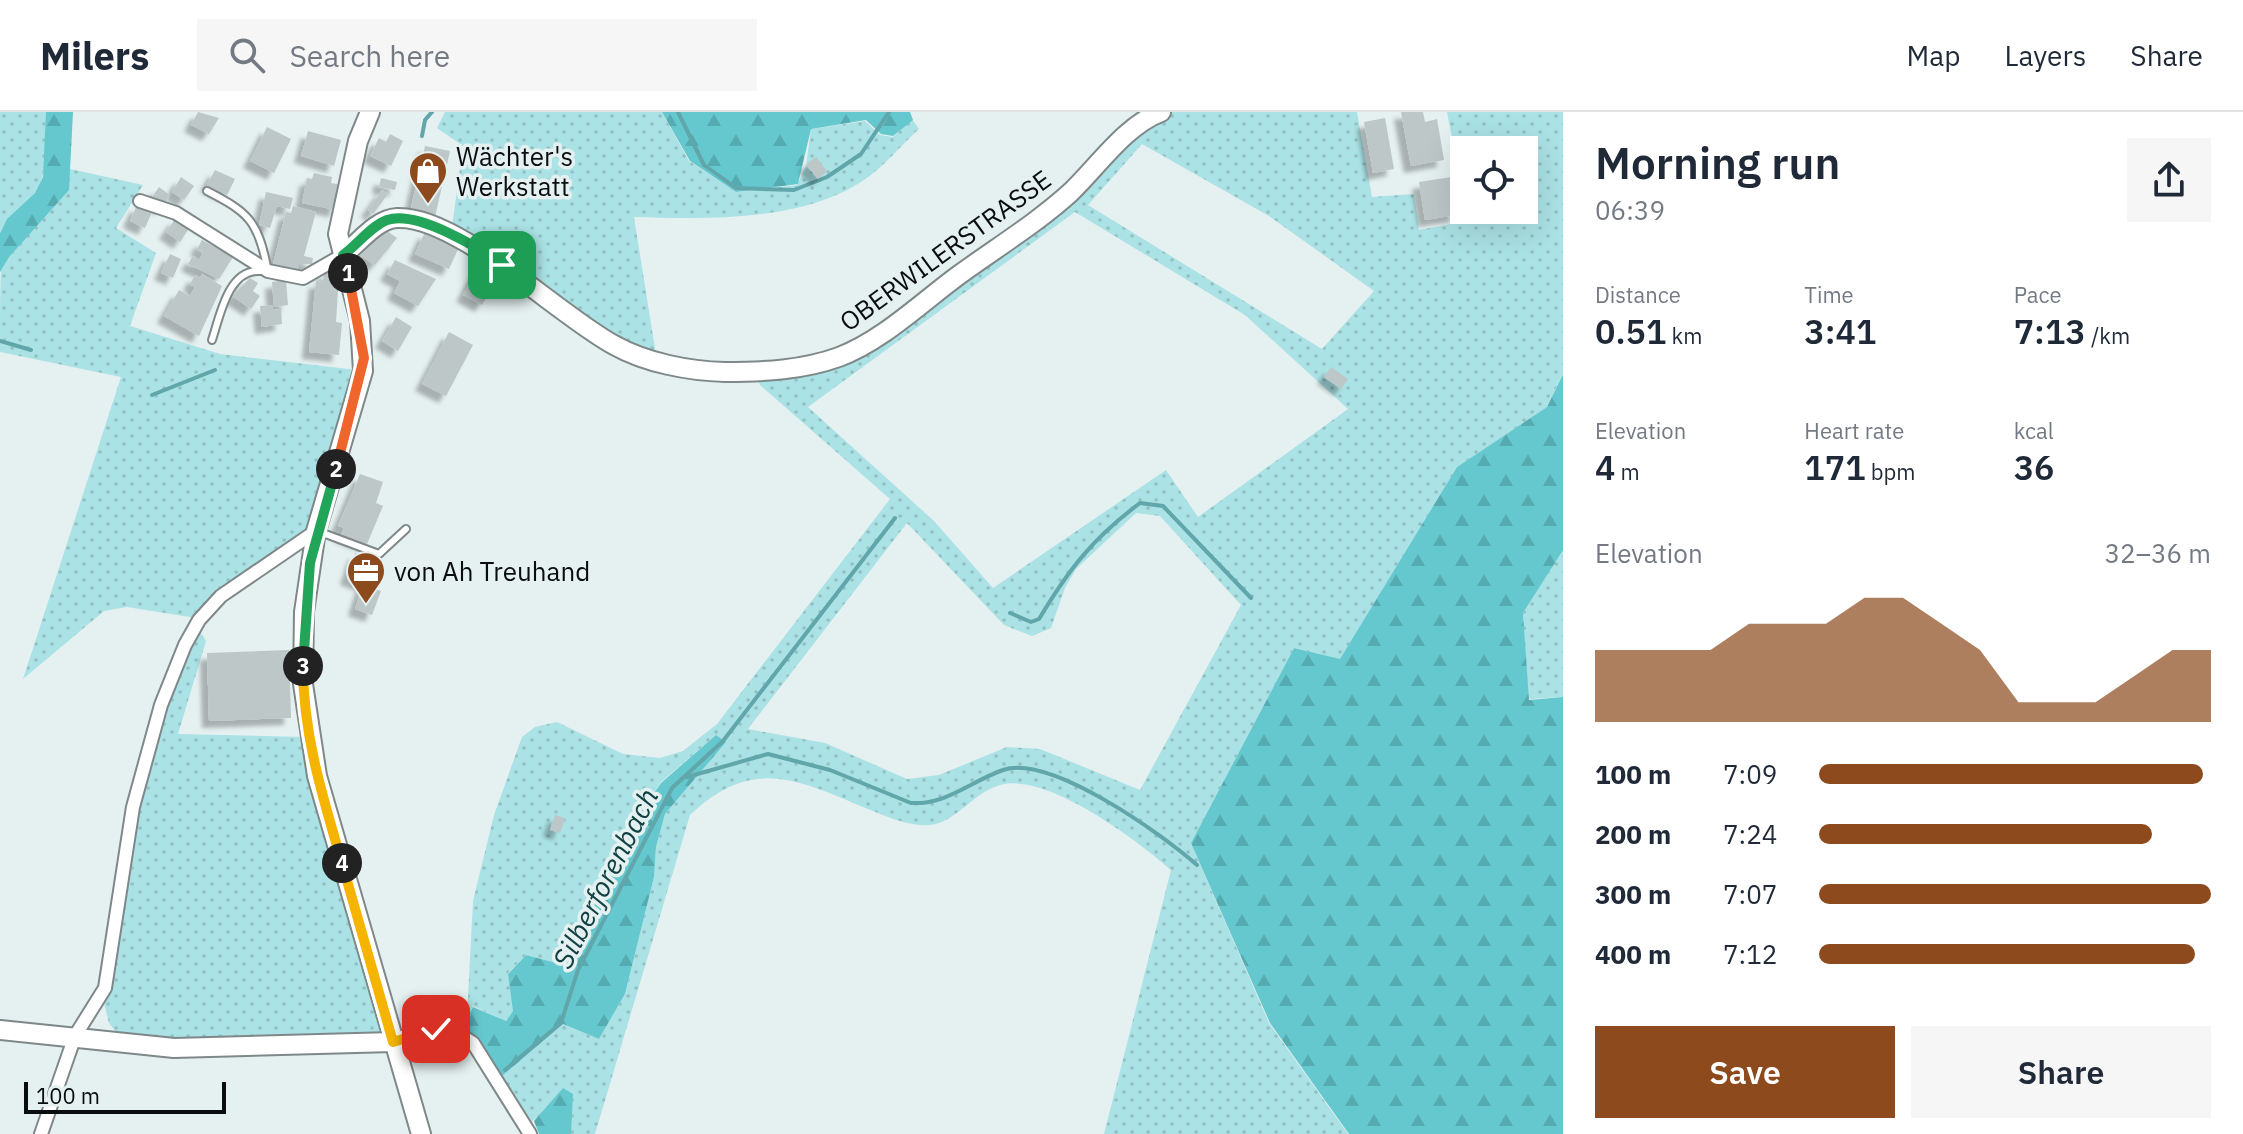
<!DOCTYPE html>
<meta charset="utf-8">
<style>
body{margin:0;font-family:"IBM Plex Sans",sans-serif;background:#f6f6f7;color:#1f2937;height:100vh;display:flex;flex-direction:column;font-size:30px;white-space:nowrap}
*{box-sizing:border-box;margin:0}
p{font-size:26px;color:#747a83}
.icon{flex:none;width:44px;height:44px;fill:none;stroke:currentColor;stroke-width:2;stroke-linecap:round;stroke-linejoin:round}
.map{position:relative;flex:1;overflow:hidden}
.details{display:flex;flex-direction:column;background:#fff;width:680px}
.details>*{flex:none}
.controls{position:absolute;left:1450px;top:24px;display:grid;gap:16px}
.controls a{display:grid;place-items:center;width:88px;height:88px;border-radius:0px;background:#fff;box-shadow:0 8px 32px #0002;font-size:40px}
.scale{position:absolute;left:24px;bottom:20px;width:202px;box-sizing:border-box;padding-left:8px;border:4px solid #0a0d0e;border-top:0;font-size:22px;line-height:28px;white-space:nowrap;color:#0a0d0e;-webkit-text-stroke:6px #e5f0f0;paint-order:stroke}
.pin{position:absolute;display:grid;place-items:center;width:68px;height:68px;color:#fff;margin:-34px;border-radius:16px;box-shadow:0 4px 12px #0006}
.km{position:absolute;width:40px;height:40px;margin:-20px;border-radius:50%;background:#222;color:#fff;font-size:22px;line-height:40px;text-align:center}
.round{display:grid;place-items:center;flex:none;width:84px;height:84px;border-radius:0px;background:#f6f6f7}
.overview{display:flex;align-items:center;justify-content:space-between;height:136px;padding:0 32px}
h1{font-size:44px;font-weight:600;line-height:60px}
.figures{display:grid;grid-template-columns:repeat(3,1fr);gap:12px;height:136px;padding:8px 32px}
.figures div{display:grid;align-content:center}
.figures b{font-size:34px;font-weight:600}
.figures small{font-size:22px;font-weight:400}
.figures p{font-size:22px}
.chart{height:224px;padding:16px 32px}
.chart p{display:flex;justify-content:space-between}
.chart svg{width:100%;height:144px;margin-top:8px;fill:#8d4a1c;opacity:.7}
.action{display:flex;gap:16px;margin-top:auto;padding:16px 32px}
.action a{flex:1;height:92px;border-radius:0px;background:#8d4a1c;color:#fff;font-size:32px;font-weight:600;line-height:92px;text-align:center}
.action a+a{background:#f6f6f7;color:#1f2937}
ul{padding:0 32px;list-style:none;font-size:26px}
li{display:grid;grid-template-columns:128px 96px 1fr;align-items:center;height:60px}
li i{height:20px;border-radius:10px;background:#8d4a1c}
header{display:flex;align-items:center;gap:48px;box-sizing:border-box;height:112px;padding:0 40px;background:#fff;border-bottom:2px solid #e0e1e3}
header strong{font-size:38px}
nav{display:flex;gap:44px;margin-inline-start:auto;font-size:28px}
.search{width:560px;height:72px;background:#f6f6f7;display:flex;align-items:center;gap:20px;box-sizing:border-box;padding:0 28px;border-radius:0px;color:#747a83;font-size:30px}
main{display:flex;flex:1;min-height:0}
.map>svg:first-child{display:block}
</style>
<header>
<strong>Milers</strong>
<div class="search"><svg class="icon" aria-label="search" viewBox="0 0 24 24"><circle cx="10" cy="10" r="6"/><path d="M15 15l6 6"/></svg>Search here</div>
<nav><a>Map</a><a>Layers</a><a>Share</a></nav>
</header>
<main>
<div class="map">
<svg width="1563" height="1022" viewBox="0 0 1563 1022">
<defs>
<pattern id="grass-dots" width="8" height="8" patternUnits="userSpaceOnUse" patternTransform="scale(2)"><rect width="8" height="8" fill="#abe2e5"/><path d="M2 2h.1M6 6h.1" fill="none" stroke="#92c1c3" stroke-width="1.8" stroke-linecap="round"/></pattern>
<pattern id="forest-firs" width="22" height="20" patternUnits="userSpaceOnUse" patternTransform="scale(2)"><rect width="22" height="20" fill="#65c8ce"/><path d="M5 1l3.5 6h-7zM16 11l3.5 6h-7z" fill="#56abb0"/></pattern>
<filter id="shadow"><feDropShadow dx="-7" dy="7" stdDeviation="2" flood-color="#0004"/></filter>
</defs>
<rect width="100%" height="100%" fill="#e5f0f0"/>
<g fill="url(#grass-dots)" fill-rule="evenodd">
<path d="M0,0H46C45,25 50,62 34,82C22,96 8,103 0,120Z"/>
<path d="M445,0H662L689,49L736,80L797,73L806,54L811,17L865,9L880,23L893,25L912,7L919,17C901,33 884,55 864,68C802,110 706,107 634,105L656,243L619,230L452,115L463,34L437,16Z"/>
<path d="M1161,0H1357L1372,85L1414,82L1419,118L1467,109L1466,98H1524V38H1464V88L1447,0H1563V261L1547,295L1457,355L1340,548L1294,536L1191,731L1269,911L1348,1022H1104L1171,758C1137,728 1047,660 1000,673C970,681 954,717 920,713C901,711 885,704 868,697C796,667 752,644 690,703L595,1022H571L563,976L544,1001L529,1011L499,966L563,912L599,927L625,882L654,765L656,735L665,702L725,631L716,623L661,670L637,705L597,792L582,803L555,851L526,843L508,861L514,899L505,909L473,894L467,904L473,789L494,703L522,625L535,615L557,610L623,642L660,646L683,639L717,612L890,387L760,273L757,264L840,251ZM1142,32L1269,104L1374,179L1322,237L1088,93ZM1075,100L1245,203L1348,297L1198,405L1166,358L993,476L934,409L808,295ZM1136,401L1160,404L1241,493L1140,678L1040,637L1007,635L939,663L907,667L825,631L748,617L907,411L1004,513L1032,524L1051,516L1065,476L1076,457Z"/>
<path d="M70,57L143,73L116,116L156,141L130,214L220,242L357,258L313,415L196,506L127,495L104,499L23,567L121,265L0,240C0,218 0,177 1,158C13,118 65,105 70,57Z"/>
<path d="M1563,437V585L1528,587L1523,501Z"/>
<path d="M198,517L206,529L178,622L304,625L387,925L175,930L120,925L109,911L104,891L113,852L128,737L165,595Z"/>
</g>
<g fill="url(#forest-firs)">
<path d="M46,0H73L69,78L9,145L0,160V121L7,107L35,81L43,65Z"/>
<path d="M662,0H910L913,8L893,24L881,22L866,8L811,17L798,72L736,80L690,49Z"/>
<path d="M1563,262V438L1523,501L1529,588L1563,585V1022H1349L1270,911L1191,731L1294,536L1340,547L1457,355L1547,295Z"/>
<path d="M716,623L726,630L665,702L656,735L654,765L625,882L599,927L563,912L502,964L463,914L473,895L506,909L513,899L508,862L526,843L556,851L582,803L596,792L637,705L661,671Z"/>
<path d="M563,976L573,982L571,1022H539L534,1009Z"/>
</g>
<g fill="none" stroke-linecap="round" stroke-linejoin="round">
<g stroke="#60a6aa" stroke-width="4">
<path d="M678,0L704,53L736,76L794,78L827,65L861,42L889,0"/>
<path d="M422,24L425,8L432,0"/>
<path d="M0,229L31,238"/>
<path d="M152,283L215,258"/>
<path d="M1010,501L1031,510L1039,507C1069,457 1093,426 1140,391L1163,394L1251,486"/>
<path d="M687,665L768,642L830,658L911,691C947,693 971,669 1003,658C1050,642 1162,722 1197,753"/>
<path d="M505,958L561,911L578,858L672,676L723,629L895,406"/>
</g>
</g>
<g fill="#bdc7c8" filter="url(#shadow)">
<path d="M198,0L219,6L209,22L191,13Z"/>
<path d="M1401,0H1423L1425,10L1437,7L1444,48L1411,54Z"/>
<path d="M1385,6L1394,57L1373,61L1364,10Z"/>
<path d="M267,15L291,27L274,61L250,49Z"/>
<path d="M308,19L341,28L334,54L301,44Z"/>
<path d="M390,22L403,29L391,54L370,44L379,26L386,30Z"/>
<path d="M425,34L450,39L435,105L410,100Z"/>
<path d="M816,45L827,59L818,67L806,53Z"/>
<path d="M215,58L235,67L227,83L207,73Z"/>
<path d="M314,61L332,65L331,71L342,73L336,98L302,91L307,66L312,67Z"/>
<path d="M181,65L194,74L184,88L172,80Z"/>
<path d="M1451,65L1457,103L1425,108L1419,70Z"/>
<path d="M381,66L397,70L395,78L379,75Z"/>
<path d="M159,75L170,83L162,96L150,88Z"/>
<path d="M382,78L388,82L373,102L368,98Z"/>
<path d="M266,80L293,86L290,97L277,94L270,116L259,113Z"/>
<path d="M137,93L152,100L145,116L130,109Z"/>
<path d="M293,94L316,100L304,144L313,146L312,152H299L296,159L273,152L286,100L291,101Z"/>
<path d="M176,106L190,115L180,130L166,120Z"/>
<path d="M383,116L397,126L375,153L361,144Z"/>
<path d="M425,120L459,135L449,157L415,142Z"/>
<path d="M202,128L233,145L219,167L188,152L193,144L199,148L203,140L197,137Z"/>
<path d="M170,142L181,147L173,166L161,161Z"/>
<path d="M395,148L436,167L418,194L394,181L400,169L387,162Z"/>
<path d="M477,158L496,168L482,193L463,183Z"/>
<path d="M324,160L339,162L336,210L342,211L339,243L309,240L316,169L323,170Z"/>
<path d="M202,162L222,174L199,224L164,204L179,178L190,184L195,175L190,172L195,163L200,166Z"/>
<path d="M250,166L258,171L253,179L260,184L251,197L232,184Z"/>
<path d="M286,168L288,193L274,195L272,170Z"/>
<path d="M272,193L273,198L281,197L282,212L262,215L260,194Z"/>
<path d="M396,205L412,215L398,239L382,229Z"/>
<path d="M449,220L473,233L446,284L422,272Z"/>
<path d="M1331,255L1348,267L1341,277L1324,265Z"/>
<path d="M360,362L383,370L376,391L383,394L367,432L341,423L344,416L338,414Z"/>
<path d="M355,441L382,451L373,476L381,479L372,503L355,497L363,472L347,466Z"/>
<path d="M289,538L291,606L209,609L207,541Z"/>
<path d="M555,703L565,706L560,721L550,718Z"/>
</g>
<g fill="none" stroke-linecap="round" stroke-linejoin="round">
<g stroke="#7f8889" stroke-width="10">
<g id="lane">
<path d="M207,79C248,100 258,109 267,155"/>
<path d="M212,228C220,204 228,157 260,159"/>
<path d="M320,420L379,442L406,417"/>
</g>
</g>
<g stroke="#7f8889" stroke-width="16">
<g id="street">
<path d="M140,89L176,101L268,159L303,166L343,143"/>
<path d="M393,930C423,921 446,910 473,931L530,1022"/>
<path d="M41,1022L75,924L105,876L133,695L161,593L185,533L199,508L221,484L316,419"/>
</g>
</g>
<g stroke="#7f8889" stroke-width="22">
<g id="secondary">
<path d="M370,0L358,29L338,122L360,209L363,259L316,419L304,500L303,572L317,664L421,1022"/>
<path d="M343,143C358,132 376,107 397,106C457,103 558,203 614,233C646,251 689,259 725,260C764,260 803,258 839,245C882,229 922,190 959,163C996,136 1037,111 1071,80C1098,54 1126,13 1161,0"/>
<path d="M0,918L174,936L393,930"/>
</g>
</g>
<use href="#lane" stroke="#fff" stroke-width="6"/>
<use href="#street" stroke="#fff" stroke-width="12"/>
<use href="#secondary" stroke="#fff" stroke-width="18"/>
</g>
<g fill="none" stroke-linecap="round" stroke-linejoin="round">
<g stroke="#fff" stroke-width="16">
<path id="split-1" d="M348,161L343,143C357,133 371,114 387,108C417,98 478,135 502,153"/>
</g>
<g stroke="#fff" stroke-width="16">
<path id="split-2" d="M336,357L364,246L348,161"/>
</g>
<g stroke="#fff" stroke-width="16">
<path id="split-3" d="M303,554L310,451L336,357"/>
</g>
<g stroke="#fff" stroke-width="16">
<path id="split-4" d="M303,554C303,623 323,686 342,751"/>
</g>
<g stroke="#fff" stroke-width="16">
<path id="split-5" d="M342,751L393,930L436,917"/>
</g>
<use href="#split-1" stroke="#22a559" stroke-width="10"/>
<use href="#split-2" stroke="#f0652b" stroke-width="10"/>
<use href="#split-3" stroke="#22a559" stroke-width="10"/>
<use href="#split-4" stroke="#f5b400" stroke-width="10"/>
<use href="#split-5" stroke="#f5b400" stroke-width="10"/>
</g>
<defs>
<g id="shop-pin" transform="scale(2)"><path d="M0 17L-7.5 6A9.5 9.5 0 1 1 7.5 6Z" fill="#8d4a1c" stroke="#e5f0f0"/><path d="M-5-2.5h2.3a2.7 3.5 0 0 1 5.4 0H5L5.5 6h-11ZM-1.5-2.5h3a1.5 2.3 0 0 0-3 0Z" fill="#fff"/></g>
<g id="office-pin" transform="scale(2)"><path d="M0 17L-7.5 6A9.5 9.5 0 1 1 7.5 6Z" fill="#8d4a1c" stroke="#e5f0f0"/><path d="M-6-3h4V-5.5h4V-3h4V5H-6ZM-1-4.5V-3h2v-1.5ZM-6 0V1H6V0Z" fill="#fff"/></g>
</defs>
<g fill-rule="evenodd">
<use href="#shop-pin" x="428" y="59"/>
<use href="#office-pin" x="366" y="459"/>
</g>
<g text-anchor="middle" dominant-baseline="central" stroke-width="7" stroke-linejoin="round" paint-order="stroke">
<g font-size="26" fill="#0a0d0e" stroke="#e5f0f0" text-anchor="start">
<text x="456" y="44">Wächter's<tspan x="456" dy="30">Werkstatt</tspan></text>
<text x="394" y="459">von Ah Treuhand</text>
</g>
<g font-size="26" fill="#0a0d0e" stroke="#e5f0f0">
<text transform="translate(945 138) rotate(-36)">OBERWILERSTRASSE</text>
</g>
<g font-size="28" font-style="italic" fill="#124143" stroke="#e5f0f0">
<text transform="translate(605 766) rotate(-63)">Silberforenbach</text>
</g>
</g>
</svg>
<div class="controls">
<a><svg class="icon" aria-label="locate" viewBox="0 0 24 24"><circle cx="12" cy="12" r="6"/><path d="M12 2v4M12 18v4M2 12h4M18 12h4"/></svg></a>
</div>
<div class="scale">100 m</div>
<div class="pin" style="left:502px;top:153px;background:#1e9e55"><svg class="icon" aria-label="arrive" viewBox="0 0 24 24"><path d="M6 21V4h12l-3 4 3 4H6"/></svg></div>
<div class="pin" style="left:436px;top:917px;background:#d93025"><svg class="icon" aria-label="check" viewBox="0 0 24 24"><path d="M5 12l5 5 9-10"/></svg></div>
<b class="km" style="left:348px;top:161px">1</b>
<b class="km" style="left:336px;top:357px">2</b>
<b class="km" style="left:303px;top:554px">3</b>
<b class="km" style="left:342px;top:751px">4</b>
</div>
<section class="details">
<div class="overview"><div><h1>Morning run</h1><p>06:39</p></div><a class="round"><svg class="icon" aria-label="share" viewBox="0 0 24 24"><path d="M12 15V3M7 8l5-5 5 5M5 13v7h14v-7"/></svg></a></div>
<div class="figures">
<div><p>Distance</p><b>0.51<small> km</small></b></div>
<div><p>Time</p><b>3:41</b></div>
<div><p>Pace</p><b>7:13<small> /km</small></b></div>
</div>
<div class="figures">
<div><p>Elevation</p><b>4<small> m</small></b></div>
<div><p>Heart rate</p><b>171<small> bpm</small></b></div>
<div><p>kcal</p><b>36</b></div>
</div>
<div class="chart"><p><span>Elevation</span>32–36 m</p>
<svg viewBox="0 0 160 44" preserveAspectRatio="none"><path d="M0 44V22L10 22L20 22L30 22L40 14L50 14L60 14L70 6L80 6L90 14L100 22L110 38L120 38L130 38L140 30L150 22L160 22V44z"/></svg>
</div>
<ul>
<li><b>100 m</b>7:09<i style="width:98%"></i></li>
<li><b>200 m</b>7:24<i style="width:85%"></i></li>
<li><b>300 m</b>7:07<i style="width:100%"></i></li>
<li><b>400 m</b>7:12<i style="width:96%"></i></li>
</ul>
<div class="action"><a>Save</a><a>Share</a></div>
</section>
</main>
